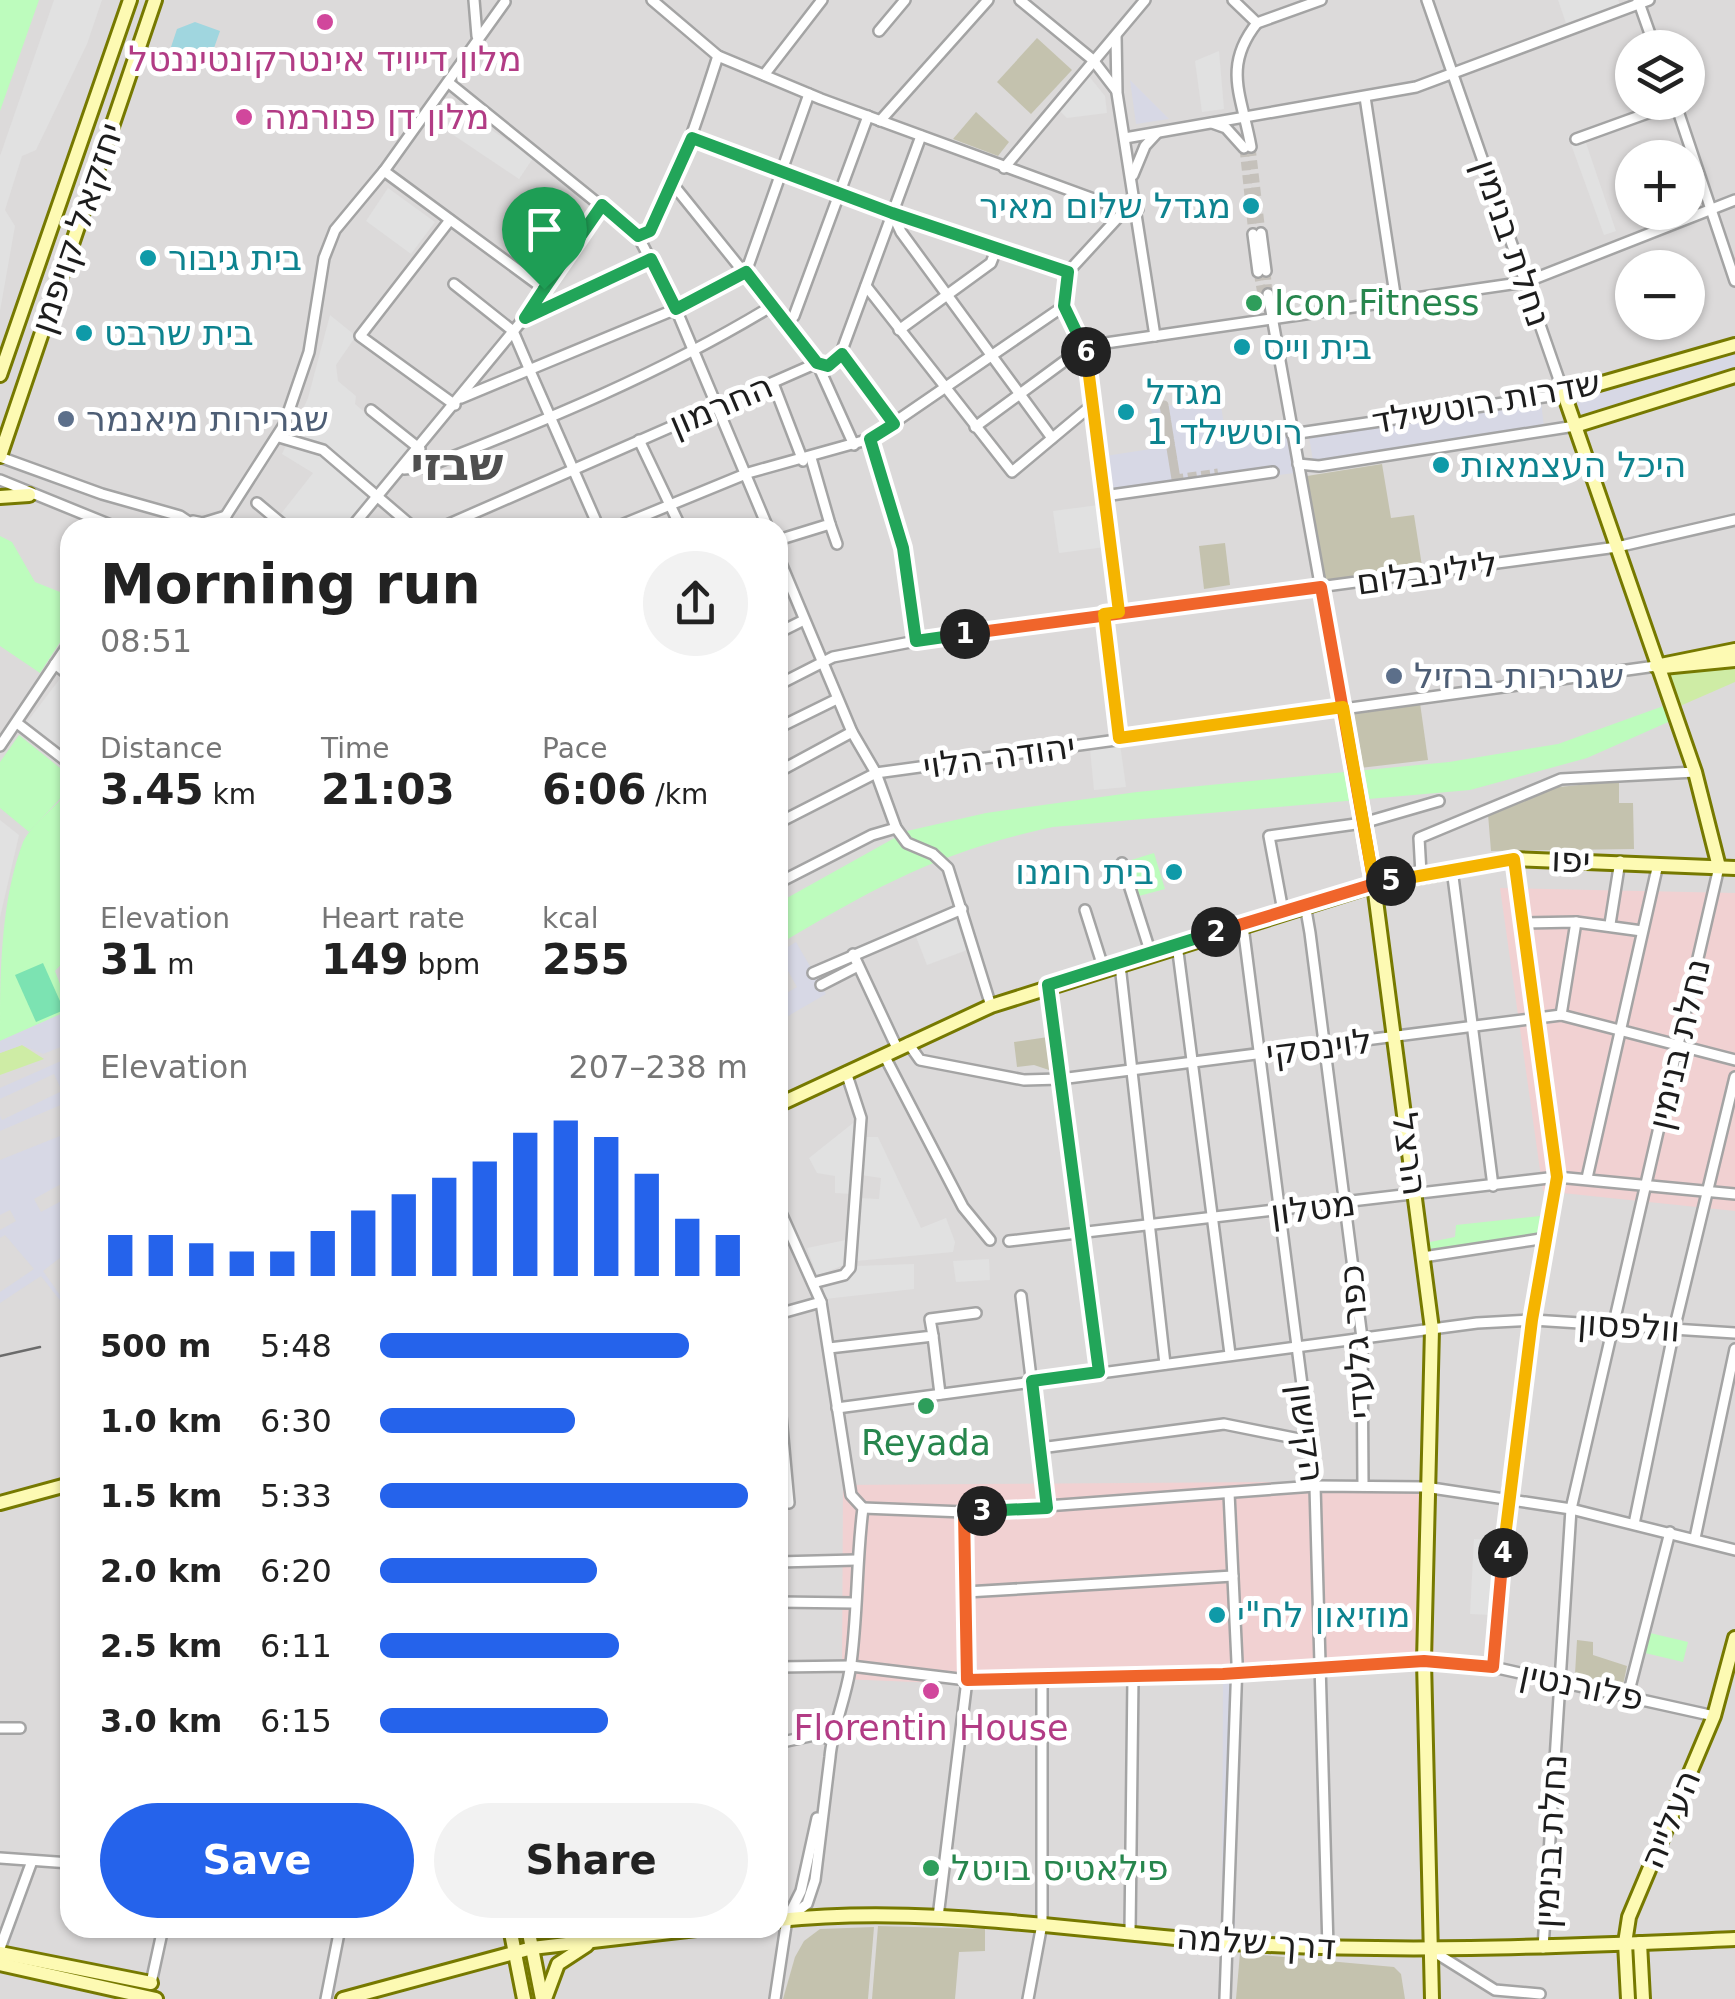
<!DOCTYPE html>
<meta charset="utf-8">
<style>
body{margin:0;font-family:"DejaVu Sans","Noto Sans Hebrew",sans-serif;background:#f2f2f2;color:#222;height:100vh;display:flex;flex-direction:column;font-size:38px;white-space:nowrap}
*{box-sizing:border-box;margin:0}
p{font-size:32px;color:#767676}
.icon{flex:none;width:55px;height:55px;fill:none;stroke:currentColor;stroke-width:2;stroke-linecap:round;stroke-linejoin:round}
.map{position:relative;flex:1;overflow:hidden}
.side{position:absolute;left:60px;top:518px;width:728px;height:1420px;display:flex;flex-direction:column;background:#fff;border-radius:30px;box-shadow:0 2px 8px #0004}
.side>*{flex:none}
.tools{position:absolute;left:1615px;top:30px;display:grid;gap:20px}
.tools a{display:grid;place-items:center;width:90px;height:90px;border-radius:50%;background:#fff;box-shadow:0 2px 8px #0004;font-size:50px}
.pin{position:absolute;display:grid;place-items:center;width:85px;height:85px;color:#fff;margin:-102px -42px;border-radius:50% 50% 50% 0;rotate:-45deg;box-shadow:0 0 10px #0007}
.pin .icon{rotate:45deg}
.km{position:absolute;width:50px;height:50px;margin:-25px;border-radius:50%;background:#222;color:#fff;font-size:28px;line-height:50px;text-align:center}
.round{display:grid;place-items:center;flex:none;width:105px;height:105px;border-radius:52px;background:#f2f2f2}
.overview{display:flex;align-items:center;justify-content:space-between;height:170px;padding:0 40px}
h1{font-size:55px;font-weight:600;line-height:75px}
.metrics{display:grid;grid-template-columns:repeat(3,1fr);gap:15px;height:170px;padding:10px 40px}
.metrics div{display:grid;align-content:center}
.metrics b{font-size:42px;font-weight:600}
.metrics small{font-size:28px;font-weight:400}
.metrics p{font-size:28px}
.chart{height:280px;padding:20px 40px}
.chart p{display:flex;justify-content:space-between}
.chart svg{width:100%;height:180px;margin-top:10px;stroke:#2563eb;stroke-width:6}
.cta{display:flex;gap:20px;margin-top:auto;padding:20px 40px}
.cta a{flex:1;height:115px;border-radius:60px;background:#2563eb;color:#fff;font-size:40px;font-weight:600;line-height:115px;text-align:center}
.cta a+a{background:#f2f2f2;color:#222}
ul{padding:0 40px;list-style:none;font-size:32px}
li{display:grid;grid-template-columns:160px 120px 1fr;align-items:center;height:75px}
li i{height:25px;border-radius:12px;background:#2563eb}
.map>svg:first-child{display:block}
</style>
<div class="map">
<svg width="1735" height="1999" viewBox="0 0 1735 1999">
<rect width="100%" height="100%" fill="#efeae3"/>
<path fill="#dcdada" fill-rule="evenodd" d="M0,0H1735V1999H0ZM1632,48H1688V102H1632ZM1632,158H1688V212H1632ZM1632,268H1688V322H1632ZM70,528H778V1928H70Z"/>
<g fill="#f1d1d2">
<path d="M1500,888L1735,893V1211L1543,1191Z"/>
<path d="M1434,1481V1668L1242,1681L1034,1687L842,1679L843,1485Z"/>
</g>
<g fill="#c4c2ae">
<path d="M1037,38L1072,70L1031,114L997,82Z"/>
<path d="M976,112L1009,142L998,156L953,139Z"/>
<path d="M1382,464L1391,518L1414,515L1422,566L1325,581L1307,476Z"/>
<path d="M1225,543L1230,585L1204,589L1199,546Z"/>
<path d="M1420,703L1428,760L1360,768L1351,713Z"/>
<path d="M1619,781V803H1633L1634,849L1491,851L1488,814L1549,788Z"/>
<path d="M1048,1037L1052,1071L1034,1065L1017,1067L1014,1042Z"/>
<path d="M1577,1640L1593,1642V1655L1627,1666L1622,1690L1579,1679L1575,1674Z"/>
<path d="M878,1926L985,1929V1951L959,1952L955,1999H872Z"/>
<path d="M874,1927L868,1999H783L795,1957L804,1941L820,1929Z"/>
<path d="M1240,1953L1394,1967L1401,1974L1405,1999H1236Z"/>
</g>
<g fill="#ceeca5">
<path d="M1735,663V682L1680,706L1668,672Z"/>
<path d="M22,1045L44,1059L0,1075V1053Z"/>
</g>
<g fill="#bdfcbd">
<path d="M0,0H39L0,111Z"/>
<path d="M0,536L12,542L35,582L70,596V627L40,673L0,646Z"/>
<path d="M1669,704L1675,719L1587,758L1470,790L1053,827C941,851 875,887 778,945V903L907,831L986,813L1137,792L1449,762L1558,744Z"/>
<path d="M19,735L70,776V788L29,832L0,808V762Z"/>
<path d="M70,791V955L55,971L70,1010L0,1041C0,976 0,903 23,842C32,824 56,806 70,791Z"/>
<path d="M1154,853L1165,889L1139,896L1128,861Z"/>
<path d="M1540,1216L1536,1243L1430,1259V1242L1455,1237L1456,1225Z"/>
<path d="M1650,1633L1688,1642L1683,1662L1645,1653Z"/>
</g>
<path fill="#7ce3b2" d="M43,963L64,1010L36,1022L15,975Z"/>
<g fill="#e1e1e1">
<path d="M54,0H102L87,44L36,150L22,156L5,210L15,226L0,311V156Z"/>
<path d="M1558,0H1618L1620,4L1566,23Z"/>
<path d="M1219,51L1224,109L1202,112L1195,61Z"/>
<path d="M1088,75L1105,96L1107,113L1067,118L1059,110Z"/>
<path d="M449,101L533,158L519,179L434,122Z"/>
<path d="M1643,110L1648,120L1586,143L1616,231L1604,235L1568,136Z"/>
<path d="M388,188L435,222L411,254L366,221Z"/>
<path d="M330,315L356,336L336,365L338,381L356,396L355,404L412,452L346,527H296L280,515L313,473L282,454L308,398Z"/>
<path d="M1099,505L1105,547L1059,553L1053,511Z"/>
<path d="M62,676L70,682L69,754L27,722Z"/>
<path d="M1120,744L1126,787L1094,790L1090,749Z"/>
<path d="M0,820L19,835L0,917Z"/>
<path d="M956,919L967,950L927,965L915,934Z"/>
<path d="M858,1119L852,1194L835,1193V1176L817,1173L809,1158Z"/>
<path d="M864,1137H878L921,1228L946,1218L955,1242L953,1252L856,1261L860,1198L879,1199L881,1178L861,1175Z"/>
<path d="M846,1240V1264L817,1276L807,1248Z"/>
<path d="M989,1259L990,1280L956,1282L953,1261Z"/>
<path d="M914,1264V1289L825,1299L823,1284L852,1276L856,1266Z"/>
<path d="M1474,1539L1497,1540L1492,1615L1470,1614Z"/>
</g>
<g fill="#d7d8e5">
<path d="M1130,80L1169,119L1136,124Z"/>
<path d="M1735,349V372L1583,420L1576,399Z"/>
<path d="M1220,399L1226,439L1288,431L1294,473L1105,498L1099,457L1157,448L1151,408Z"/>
<path d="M1541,402L1544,427L1313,461L1309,437Z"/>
<path d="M796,942L826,994L778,1022V998L797,987L778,953Z"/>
<path d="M70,1010V1035L62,1038L63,1046L43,1054L22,1045L0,1053V1041Z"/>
<path d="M61,1061L70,1082V1101L0,1131V1116L2,1120L62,1091L54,1074L0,1099V1088Z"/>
<path d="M70,1132V1179L34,1199L41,1212L65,1199L63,1194L70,1190V1250L43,1271L62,1298L70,1292L65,1302L70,1313L41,1276L0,1303V1292L34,1269L5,1235L0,1238V1230L16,1221L10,1210L0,1215V1160Z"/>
<path d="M1239,1673L1235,1931L1222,1929L1223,1674Z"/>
</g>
<path fill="#a0d6df" d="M195,22L220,31L214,48L198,50L188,60L169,53L177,29Z"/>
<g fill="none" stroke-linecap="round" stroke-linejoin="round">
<g stroke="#c5c1bb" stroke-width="9" stroke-dasharray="9 4.5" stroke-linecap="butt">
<path d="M1251,147L1261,233"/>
<path d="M1244,148L1253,234"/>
<path d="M1266,271L1268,294"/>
<path d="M1258,272L1262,294"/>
<path d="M1176,479L1164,405L1176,479L1218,473"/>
</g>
<g stroke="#a4a4a4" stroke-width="14">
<g id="street">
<path d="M474,0L477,36"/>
<path d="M652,0L718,56L821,99L1121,209H1138"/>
<path d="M1020,0L1093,60L1116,90"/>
<path d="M1233,0L1257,23"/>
<path d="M1638,0L1655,48"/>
<path d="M1257,23L1321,0"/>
<path d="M879,31L905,0"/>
<path d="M1116,36L1117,93L1155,336"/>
<path d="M764,75L822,0"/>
<path d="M449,83L638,236L676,309L768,528"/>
<path d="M1365,97L1396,301"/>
<path d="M1675,102L1735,281"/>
<path d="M880,121L988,0"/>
<path d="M1212,123L1226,128L1244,148"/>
<path d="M692,138L892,213L1068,272"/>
<path d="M1125,138L1416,87L1649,0"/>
<path d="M1576,139L1670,105"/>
<path d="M1251,147C1242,96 1222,67 1257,23"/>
<path d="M1004,168L1145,0"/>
<path d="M384,171L544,289"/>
<path d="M1133,175L1145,146L1157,133"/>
<path d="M671,182L817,363L854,445"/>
<path d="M892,213L901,232L1052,438"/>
<path d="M450,220L360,336L455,405"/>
<path d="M1261,233L1266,271"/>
<path d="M1253,234L1258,272"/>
<path d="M638,236C666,226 707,89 718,56"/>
<path d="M454,284L513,331L528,366"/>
<path d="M866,286L1012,472L1092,405"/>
<path d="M1268,294L1374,885"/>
<path d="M527,316L651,259"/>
<path d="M786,323L794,316L868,116"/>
<path d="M899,330L991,263L996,250"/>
<path d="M842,354L894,424"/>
<path d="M530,371L599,528"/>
<path d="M773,383L803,461"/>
<path d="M461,398L676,309L746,272L809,94"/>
<path d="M371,410L420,449"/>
<path d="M975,427L1085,346L1526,282L1735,200"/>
<path d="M1292,434L1564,394L1427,0"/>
<path d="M279,437L323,450L414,528"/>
<path d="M870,439L903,548L916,641"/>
<path d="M639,440L681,528"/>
<path d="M0,457L102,494L180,516L198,528"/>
<path d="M1298,464L1319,466L1575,426"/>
<path d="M404,469L426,467C545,421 662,373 772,306"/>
<path d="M0,480L118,528"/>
<path d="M1104,496L1273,472"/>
<path d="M257,503L287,528"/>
<path d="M193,521L203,523L226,516"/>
<path d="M830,524L837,544"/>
<path d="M218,528L284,425L309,352L324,258L335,230L384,171L505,2"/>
<path d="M351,528L525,317L602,205"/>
<path d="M440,528L817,363L828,365L838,361L921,136"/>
<path d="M614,528L748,473L870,439L1064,306"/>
<path d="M778,540L830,524L811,458"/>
<path d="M778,556L852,732L876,773L896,828L907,843L933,854L948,868L991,1006"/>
<path d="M1119,612L1085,346L1064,306L1063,294L1068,272L1125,210"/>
<path d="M1104,614L1119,739"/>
<path d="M778,633L802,621"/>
<path d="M55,664L70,676"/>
<path d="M778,685L833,657L916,641L1617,547L1735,520"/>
<path d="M17,723L70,764"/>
<path d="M778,728L837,699"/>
<path d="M0,746L70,642"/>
<path d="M778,772L852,732"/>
<path d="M778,823L876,773L1656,666"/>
<path d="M1122,863L1151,954"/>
<path d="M1452,869L1493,1186"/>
<path d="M1421,874L1419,838L1561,779L1695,772"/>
<path d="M778,883L872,835L896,828"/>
<path d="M1300,905L1306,910L1310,933L1362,1338L1363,1486"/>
<path d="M1085,910L1104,970"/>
<path d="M1283,911L1269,836L1363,823L1439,801"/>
<path d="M1576,922L1642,931"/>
<path d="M1524,923L1576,922L1561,1015"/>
<path d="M1610,924L1620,861"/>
<path d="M1243,926L1315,1486L1328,1948"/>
<path d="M1173,947L1178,952L1230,1354"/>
<path d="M853,954L897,1048"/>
<path d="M1120,965L1165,1364"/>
<path d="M813,973L962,909"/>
<path d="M821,985L858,966"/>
<path d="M1048,985L1099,1372"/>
<path d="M908,1043L920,1060L1024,1080L1060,1079L1561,1015L1735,1060"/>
<path d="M884,1055L963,1207L990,1240"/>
<path d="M1587,1178L1658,864"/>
<path d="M778,1206L821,1302L851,1495L863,1508C856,1562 858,1617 850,1670C845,1701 832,1730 830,1757L815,1880L807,1904L790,1917"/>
<path d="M1009,1241L1557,1177L1735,1194"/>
<path d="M1423,1257L1547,1238"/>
<path d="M813,1283L844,1275L850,1268L861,1118L846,1072"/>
<path d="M1021,1296L1047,1508"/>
<path d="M778,1314L821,1302"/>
<path d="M933,1336L940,1394"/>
<path d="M829,1348L933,1336L930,1319L976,1313"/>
<path d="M778,1384L789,1503H778"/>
<path d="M837,1408L1477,1323L1533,1320L1735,1333"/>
<path d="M1040,1448L1224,1424L1309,1441"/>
<path d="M863,1508L964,1512L1315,1486L1425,1487L1571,1509L1735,1550"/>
<path d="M1634,1524L1674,1330L1735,1077"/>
<path d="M1695,1538L1735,1349"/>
<path d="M778,1562L856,1560"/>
<path d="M966,1592L1233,1576"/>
<path d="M778,1602L854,1603"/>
<path d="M778,1667L851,1666L967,1680L1223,1674L1424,1661L1493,1667L1714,1716"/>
<path d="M1493,1667L1507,1496L1557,1177L1514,859"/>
<path d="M1628,1695L1670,1532"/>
<path d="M0,1728H20"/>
<path d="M778,1743L819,1734L828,1739"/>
<path d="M0,1858L70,1863"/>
<path d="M938,1917L967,1680L964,1512"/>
<path d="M1130,1932L1133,1677"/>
<path d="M0,1948L32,1861"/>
<path d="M1543,1948L1571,1509L1719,867"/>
<path d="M1431,1950L1495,1990L1540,1994"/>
<path d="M151,1983L163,1928"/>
<path d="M326,1999L340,1928"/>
<path d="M775,1999L787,1919L801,1891L817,1818"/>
<path d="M1028,1999L1042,1924V1678"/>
<path d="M1225,1999L1237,1662L1229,1493"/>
</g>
</g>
<g stroke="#767900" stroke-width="18">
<g id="secondary">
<path d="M0,375L130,0"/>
<path d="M1575,426L1735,376"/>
<path d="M0,456L155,0"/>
<path d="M0,497L29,495"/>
<path d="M1656,666L1735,650"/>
<path d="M1663,667L1735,660"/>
<path d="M1719,867L1695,772L1564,394L1735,345"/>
<path d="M1374,885L1432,1329L1424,1661L1432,1999"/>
<path d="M778,1105L991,1006L1374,885L1514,859L1735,868"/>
<path d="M0,1503L70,1484"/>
<path d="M778,1920C930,1904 1081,1932 1233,1943C1401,1954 1567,1946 1735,1939"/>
<path d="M510,1928L524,1999"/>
<path d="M528,1928L542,1999"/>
<path d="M1640,1943L1643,1999"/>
<path d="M0,1953L151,1983"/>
<path d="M0,1964L156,1999"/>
<path d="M343,1999L532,1948L705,1928"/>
<path d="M545,1999L558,1964L587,1945"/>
<path d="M1628,1999L1625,1943L1629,1917L1714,1716L1735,1638"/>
</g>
</g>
<use href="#street" stroke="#fff" stroke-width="9"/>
<use href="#secondary" stroke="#fdfab3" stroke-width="12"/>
<path stroke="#6b6b6b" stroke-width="2.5" d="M0,1356L40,1347"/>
</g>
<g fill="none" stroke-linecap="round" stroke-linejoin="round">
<g stroke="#fff" stroke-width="20">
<path id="split-1" d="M544,289L525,318L651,259L676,309L746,272L817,363L828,366L842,354L894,424L870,439L903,548L916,641L965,634"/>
</g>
<g stroke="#fff" stroke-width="20">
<path id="split-2" d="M965,634L1321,587L1374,884L1216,932"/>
</g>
<g stroke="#fff" stroke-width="20">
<path id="split-3" d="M982,1511L1047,1508L1032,1381L1099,1372L1048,985L1216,932"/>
</g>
<g stroke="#fff" stroke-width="20">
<path id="split-4" d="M982,1511L964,1512L967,1680L1223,1674L1424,1661L1493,1667L1503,1553"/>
</g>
<g stroke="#fff" stroke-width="20">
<path id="split-5" d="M1391,881L1514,859L1557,1177L1532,1320L1503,1553"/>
</g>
<g stroke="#fff" stroke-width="20">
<path id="split-6" d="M1086,352L1119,612L1104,614L1119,738L1343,707L1374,884L1391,881"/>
</g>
<g stroke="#fff" stroke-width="20">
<path id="split-7" d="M544,289L602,205L638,236L650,231L692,138L892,213L1068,272L1064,306L1086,352"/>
</g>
<use href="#split-1" stroke="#22a559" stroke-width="12"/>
<use href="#split-2" stroke="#f0652b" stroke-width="12"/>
<use href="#split-3" stroke="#22a559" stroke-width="12"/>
<use href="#split-4" stroke="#f0652b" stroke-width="12"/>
<use href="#split-5" stroke="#f5b400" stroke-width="12"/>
<use href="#split-6" stroke="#f5b400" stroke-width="12"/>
<use href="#split-7" stroke="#22a559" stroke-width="12"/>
</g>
<g fill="#d1479c" stroke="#fff" stroke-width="4">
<circle cx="325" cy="22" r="10"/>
<circle cx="244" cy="117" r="10"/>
<circle cx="931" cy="1691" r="10"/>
</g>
<g fill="#0f9aa8" stroke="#fff" stroke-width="4">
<circle cx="1251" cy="206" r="10"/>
<circle cx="148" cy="258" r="10"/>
<circle cx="84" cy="333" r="10"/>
<circle cx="1242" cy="347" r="10"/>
<circle cx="1126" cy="412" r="10"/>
<circle cx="1441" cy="465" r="10"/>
<circle cx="1174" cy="872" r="10"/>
<circle cx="1217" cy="1615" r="10"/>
</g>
<g fill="#2e9e5b" stroke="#fff" stroke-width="4">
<circle cx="1254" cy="303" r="10"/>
<circle cx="926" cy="1406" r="10"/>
<circle cx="931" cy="1868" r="10"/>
</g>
<g fill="#5c6f8a" stroke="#fff" stroke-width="4">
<circle cx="66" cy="419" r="10"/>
<circle cx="1394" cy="676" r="10"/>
</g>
<g text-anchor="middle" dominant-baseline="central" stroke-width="10" stroke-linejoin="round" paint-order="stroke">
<g font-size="35" fill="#b23c85" stroke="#fff">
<text x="325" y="59">מלון דייויד אינטרקונטיננטל</text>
<text x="264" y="117" text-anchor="start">מלון דן פנורמה</text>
<text x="931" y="1728">Florentin House</text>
</g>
<g font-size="35" fill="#0d838f" stroke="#fff" text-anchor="start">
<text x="1231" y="206" text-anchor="end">מגדל שלום מאיר</text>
<text x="168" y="258">בית גיבור</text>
<text x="104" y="333">בית שרבט</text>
<text x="1262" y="347">בית וייס</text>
<text x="1146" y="392">מגדל<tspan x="1146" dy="40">רוטשילד 1</tspan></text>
<text x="1461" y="465">היכל העצמאות</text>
<text x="1154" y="872" text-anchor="end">בית רומנו</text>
<text x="1237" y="1615">מוזיאון לח"י</text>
</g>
<g font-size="35" fill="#1d1d1d" stroke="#fff">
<text transform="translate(77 228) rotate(-71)">יחזקאל קויפמן</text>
<text transform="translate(1512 243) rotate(71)">נחלת בנימין</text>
<text transform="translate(1486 402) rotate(-10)">שדרות רוטשילד</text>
<text transform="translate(721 405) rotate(-23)">החרמון</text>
<text transform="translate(1427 573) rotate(-8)">לילינבלום</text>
<text transform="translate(999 756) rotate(-8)">יהודה הלוי</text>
<text transform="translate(1571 860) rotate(2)">יפו</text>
<text transform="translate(1679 1044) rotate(-77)">נחלת בנימין</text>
<text transform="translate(1319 1047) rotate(-7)">לוינסקי</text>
<text transform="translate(1410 1154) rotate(82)">הרצל</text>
<text transform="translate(1313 1208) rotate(-7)">מטלון</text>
<text transform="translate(1629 1326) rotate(4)">וולפסון</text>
<text transform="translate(1356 1342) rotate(-94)">כפר גלעדי</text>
<text transform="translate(1307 1433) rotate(83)">הקישון</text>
<text transform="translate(1582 1686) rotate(12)">פלורנטין</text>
<text transform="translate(1670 1819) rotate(-67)">העלייה</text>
<text transform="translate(1550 1841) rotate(-87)">נחלת בנימין</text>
<text transform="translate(1256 1942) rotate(4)">דרך שלמה</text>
</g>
<g font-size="35" fill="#27864d" stroke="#fff" text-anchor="start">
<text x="1274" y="303">Icon Fitness</text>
<text x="926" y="1443" text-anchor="middle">Reyada</text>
<text x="951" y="1868">פילאטיס בויטל</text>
</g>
<g font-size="35" fill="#4e5e75" stroke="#fff" text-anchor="start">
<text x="86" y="419">שגרירות מיאנמר</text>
<text x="1414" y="676">שגרירות ברזיל</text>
</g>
<g font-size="45" font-weight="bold" fill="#505050" stroke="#fff">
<text x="457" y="464">שבזי</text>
</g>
</g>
</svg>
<div class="tools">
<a><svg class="icon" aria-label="layers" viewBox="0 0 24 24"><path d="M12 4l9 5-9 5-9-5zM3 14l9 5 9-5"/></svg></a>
<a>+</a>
<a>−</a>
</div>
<div class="pin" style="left:544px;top:289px;background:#1e9e55"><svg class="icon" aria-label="arrive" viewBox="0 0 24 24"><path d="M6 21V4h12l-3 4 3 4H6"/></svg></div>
<b class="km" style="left:965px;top:634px">1</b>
<b class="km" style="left:1216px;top:932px">2</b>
<b class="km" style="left:982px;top:1511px">3</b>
<b class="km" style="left:1503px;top:1553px">4</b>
<b class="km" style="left:1391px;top:881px">5</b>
<b class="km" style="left:1086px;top:352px">6</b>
<section class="side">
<div class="overview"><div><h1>Morning run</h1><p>08:51</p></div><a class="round"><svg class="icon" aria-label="share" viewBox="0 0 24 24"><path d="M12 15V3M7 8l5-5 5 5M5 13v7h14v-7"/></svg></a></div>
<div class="metrics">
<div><p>Distance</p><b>3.45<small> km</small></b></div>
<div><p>Time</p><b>21:03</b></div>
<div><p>Pace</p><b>6:06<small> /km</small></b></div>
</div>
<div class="metrics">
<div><p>Elevation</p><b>31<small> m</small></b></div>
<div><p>Heart rate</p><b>149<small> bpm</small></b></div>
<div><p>kcal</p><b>255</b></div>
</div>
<div class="chart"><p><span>Elevation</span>207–238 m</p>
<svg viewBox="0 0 160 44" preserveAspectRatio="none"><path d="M5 44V34M15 44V34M25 44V36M35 44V38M45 44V38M55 44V33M65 44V28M75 44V24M85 44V20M95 44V16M105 44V9M115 44V6M125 44V10M135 44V19M145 44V30M155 44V34"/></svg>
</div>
<ul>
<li><b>500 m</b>5:48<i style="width:84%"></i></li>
<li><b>1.0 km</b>6:30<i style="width:53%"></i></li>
<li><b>1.5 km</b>5:33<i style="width:100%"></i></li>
<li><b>2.0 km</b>6:20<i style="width:59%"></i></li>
<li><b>2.5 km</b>6:11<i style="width:65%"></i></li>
<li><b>3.0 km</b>6:15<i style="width:62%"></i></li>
</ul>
<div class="cta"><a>Save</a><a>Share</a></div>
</section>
</div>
